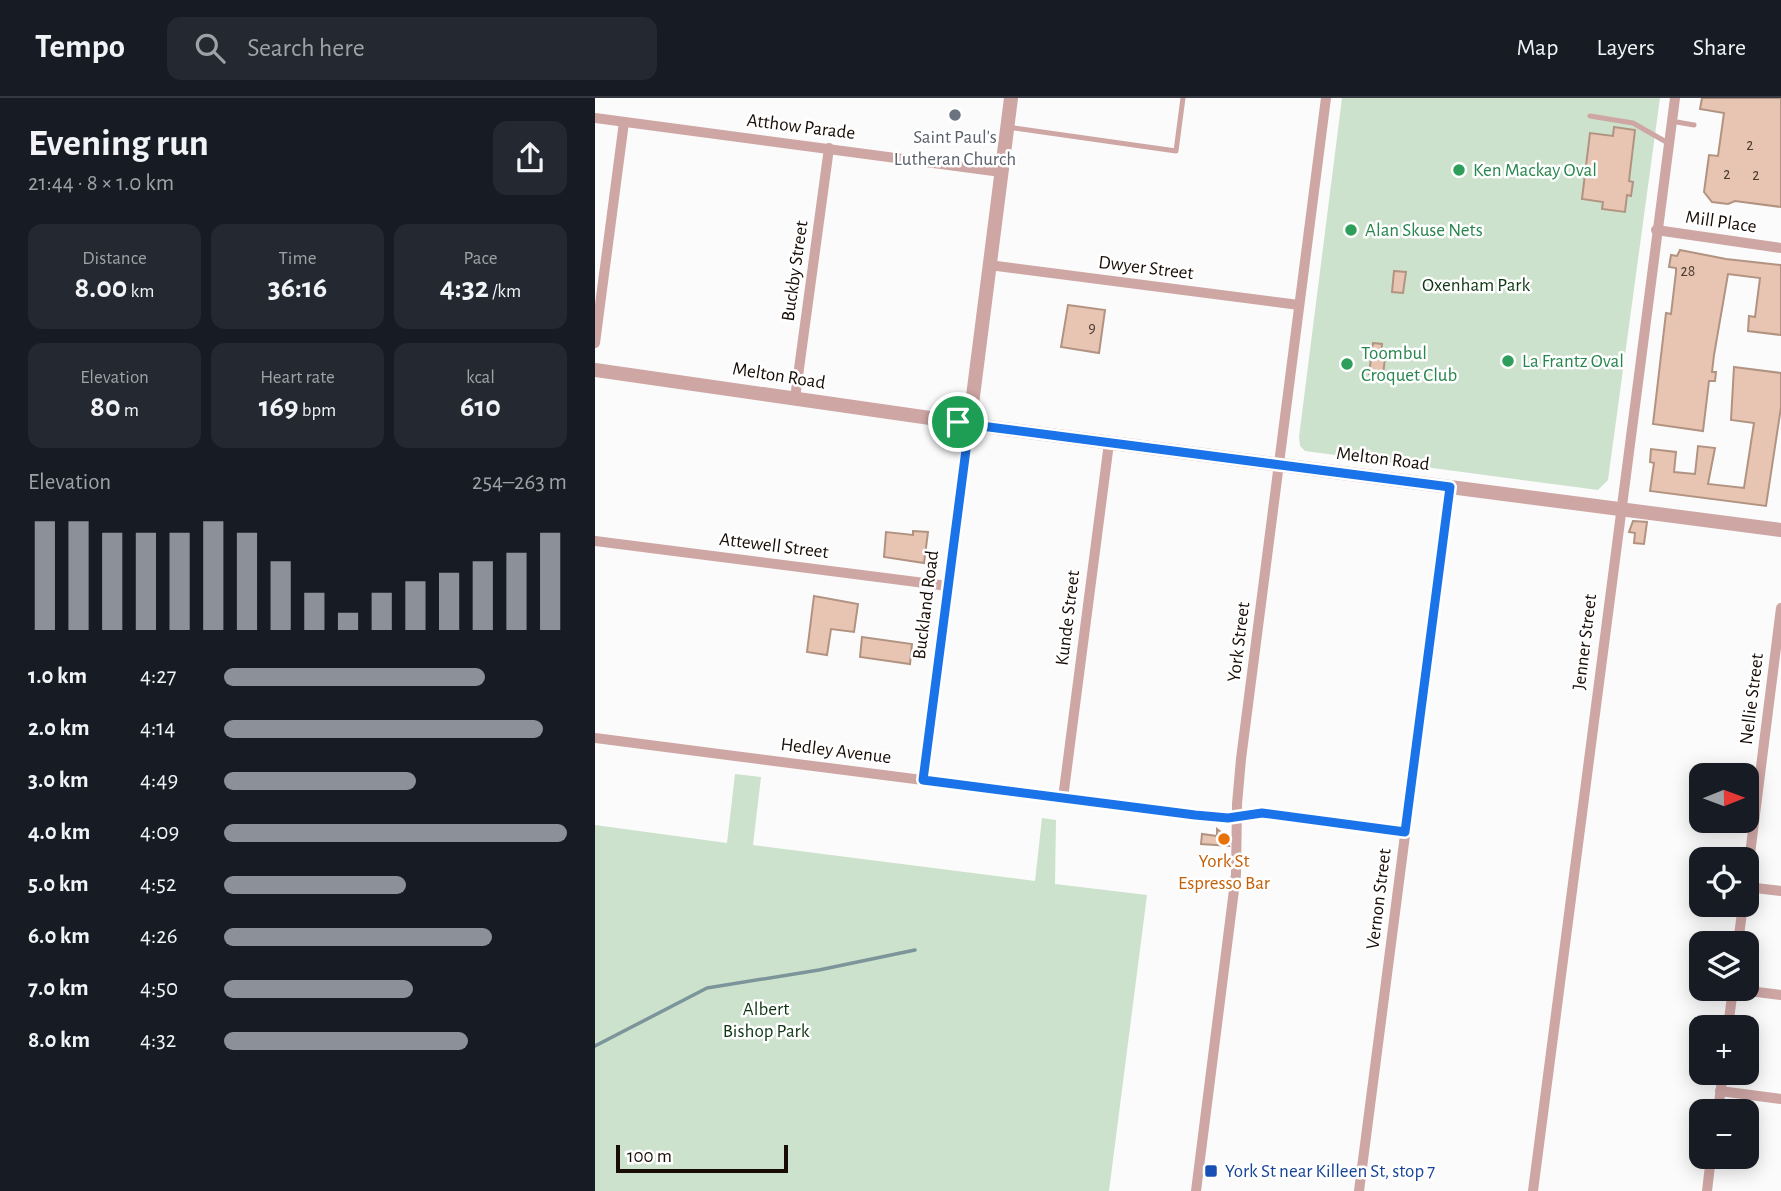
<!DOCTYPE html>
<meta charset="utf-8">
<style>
body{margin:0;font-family:"Alegreya Sans",sans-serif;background:#242831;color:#f1f3f6;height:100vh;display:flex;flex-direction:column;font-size:26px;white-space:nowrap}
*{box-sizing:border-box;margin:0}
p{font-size:23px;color:#9ea1a6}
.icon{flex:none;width:38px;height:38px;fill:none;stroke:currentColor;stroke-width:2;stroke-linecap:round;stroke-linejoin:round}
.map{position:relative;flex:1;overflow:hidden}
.side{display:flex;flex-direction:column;background:#171b24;width:595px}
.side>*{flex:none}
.needle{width:46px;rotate:89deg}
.tools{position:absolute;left:1094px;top:665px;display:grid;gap:14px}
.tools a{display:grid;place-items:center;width:70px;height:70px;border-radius:14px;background:#171b24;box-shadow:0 4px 18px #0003;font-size:35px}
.scale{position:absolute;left:21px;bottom:18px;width:172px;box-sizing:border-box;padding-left:7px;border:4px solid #180d06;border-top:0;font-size:19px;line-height:24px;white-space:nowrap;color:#180d06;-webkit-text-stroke:5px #fff;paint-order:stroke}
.pin{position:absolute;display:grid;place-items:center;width:60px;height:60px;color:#fff;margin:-30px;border:4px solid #fff;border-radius:50%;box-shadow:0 2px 7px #0007}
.round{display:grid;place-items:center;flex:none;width:74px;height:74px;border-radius:14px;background:#242831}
.overview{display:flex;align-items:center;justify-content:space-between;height:119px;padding:0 28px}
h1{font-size:38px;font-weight:700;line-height:52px}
.metrics{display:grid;grid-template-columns:repeat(3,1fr);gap:10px;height:119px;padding:7px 28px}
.metrics div{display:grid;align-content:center;border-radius:14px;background:#242831;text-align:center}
.metrics b{font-size:30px;font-weight:700}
.metrics small{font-size:19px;font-weight:400}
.metrics p{font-size:19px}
.chart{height:196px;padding:14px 28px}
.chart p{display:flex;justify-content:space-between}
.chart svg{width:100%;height:126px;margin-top:7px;stroke:#8c9099;stroke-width:6}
ul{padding:0 28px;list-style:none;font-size:23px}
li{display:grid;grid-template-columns:112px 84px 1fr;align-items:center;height:52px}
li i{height:18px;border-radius:9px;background:#8c9099}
header{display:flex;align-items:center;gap:42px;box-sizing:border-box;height:98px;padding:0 35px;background:#171b24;border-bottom:2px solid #363941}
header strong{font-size:33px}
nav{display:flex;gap:38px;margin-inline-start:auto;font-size:24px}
.search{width:490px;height:63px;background:#242831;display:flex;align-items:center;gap:18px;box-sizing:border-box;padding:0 24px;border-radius:14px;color:#9ea1a6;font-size:26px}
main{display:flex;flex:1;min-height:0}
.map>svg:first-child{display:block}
</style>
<header>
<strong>Tempo</strong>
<div class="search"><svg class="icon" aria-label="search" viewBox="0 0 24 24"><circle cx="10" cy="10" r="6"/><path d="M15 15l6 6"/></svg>Search here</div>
<nav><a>Map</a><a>Layers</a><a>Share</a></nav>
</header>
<main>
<section class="side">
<div class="overview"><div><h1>Evening run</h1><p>21:44 · 8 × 1.0 km</p></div><a class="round"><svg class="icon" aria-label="share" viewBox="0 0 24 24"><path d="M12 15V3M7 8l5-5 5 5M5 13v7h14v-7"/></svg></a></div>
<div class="metrics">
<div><p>Distance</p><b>8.00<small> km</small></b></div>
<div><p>Time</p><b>36:16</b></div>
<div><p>Pace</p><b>4:32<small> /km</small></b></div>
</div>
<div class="metrics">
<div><p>Elevation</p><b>80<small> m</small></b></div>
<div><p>Heart rate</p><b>169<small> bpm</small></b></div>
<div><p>kcal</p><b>610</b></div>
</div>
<div class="chart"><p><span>Elevation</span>254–263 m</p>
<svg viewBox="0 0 160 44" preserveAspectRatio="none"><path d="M5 44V6M15 44V6M25 44V10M35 44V10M45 44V10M55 44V6M65 44V10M75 44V20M85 44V31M95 44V38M105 44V31M115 44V27M125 44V24M135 44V20M145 44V17M155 44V10"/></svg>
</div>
<ul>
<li><b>1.0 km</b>4:27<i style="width:76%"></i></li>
<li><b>2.0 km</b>4:14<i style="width:93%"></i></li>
<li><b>3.0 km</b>4:49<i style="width:56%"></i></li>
<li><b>4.0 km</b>4:09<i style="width:100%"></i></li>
<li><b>5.0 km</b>4:52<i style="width:53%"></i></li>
<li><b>6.0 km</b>4:26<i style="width:78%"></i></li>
<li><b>7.0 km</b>4:50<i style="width:55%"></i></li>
<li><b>8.0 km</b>4:32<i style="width:71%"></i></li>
</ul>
</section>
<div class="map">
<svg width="1186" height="1093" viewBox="0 0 1186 1093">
<rect width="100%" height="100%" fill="#fbfbfb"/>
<g fill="#cde2cc">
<path d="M747,0H1065L1013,382L1003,392L710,353L705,348L704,339Z"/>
<path d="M140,676L166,679L158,747L440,783L447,720L461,722L460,786L552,797L514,1093H0V727L132,745Z"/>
</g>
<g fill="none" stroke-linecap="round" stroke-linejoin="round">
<path stroke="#7b959a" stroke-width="3.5" d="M0,948L112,890L224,872L320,852"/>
</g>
<g fill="#e7c5b2" stroke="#b29381" stroke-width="2">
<path d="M1107,0H1186V109L1140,103L1133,106L1117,104L1109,94L1114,57L1123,58L1129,15L1105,11Z"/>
<path d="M1019,29L1040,32L1034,83L1038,84L1036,98L1032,97L1030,114L1007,111L1008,104L987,101L995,35L1018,38Z"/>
<path d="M1085,152L1131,161L1186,167V237L1153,233L1154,218L1160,219L1165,180L1133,176L1119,257L1117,274H1121L1120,283H1114L1108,333L1058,326L1071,215L1076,216L1081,174V170L1074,169L1076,157L1082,158Z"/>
<path d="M799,173L811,174L808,195L797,194Z"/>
<path d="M473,207L510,212L504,255L466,249Z"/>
<path d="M778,245L787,246L786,260H790L788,277L774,276Z"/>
<path d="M1139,269L1186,275V309L1171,408L1055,393L1059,365L1055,364L1056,351L1081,354L1079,374L1100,376L1103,348L1120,350L1113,386L1149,390L1159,325L1136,322Z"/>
<path d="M1038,423L1052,424L1049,446L1039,445L1040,435L1034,434Z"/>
<path d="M318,433L333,434L329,465L289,459L291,434L318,437Z"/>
<path d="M219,498L263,506L259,534L236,531L232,557L212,554Z"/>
<path d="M267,539L317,546L315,566L265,559Z"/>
<path d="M622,731L630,737L634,748L606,746L607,736L622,738Z"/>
</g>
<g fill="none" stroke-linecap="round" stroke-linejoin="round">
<g stroke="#cea6a4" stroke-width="5">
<path d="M995,18L1038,25L1073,45"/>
<path d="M1076,23L1099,27"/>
<path d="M412,29L581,53L588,0"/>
</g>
<g stroke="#cea6a4" stroke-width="10">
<path d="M0,20L406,74"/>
<path d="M1061,132L1186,150"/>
<path d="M394,167L704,207"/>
<path d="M0,245L29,24"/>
<path d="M200,300L234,50"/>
<path d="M0,443L353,488"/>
<path d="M0,640L600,717L633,720L662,715L810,734"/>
<path d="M328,682L372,337"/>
<path d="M468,700L514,345"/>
<path d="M1152,780L1186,510"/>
<path d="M1152,789L1186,793"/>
<path d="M1143,845L1148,807"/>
<path d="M1138,891L1186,897"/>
<path d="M1133,929L1138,891"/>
<path d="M1125,993L1186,1001"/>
<path d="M1123,1013L1128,975"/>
<path d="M601,1093L641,776L642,706L646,661L731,0"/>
<path d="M764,1093L855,389"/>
<path d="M938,1093L1080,0"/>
<path d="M1112,1093L1116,1059"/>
</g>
<g stroke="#cea6a4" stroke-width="14">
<path d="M0,272L363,324"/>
<path d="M376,314L416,0"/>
<circle cx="374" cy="326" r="12"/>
<path d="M386,328L1186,432"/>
</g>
</g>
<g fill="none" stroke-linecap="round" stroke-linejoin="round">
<g stroke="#fff" stroke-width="14">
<path id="route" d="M376,314L385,321L386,328L855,389L810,734L667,715L633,720L600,717L328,682L372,344V337L366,334L363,324L366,318Z"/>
</g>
<use href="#route" stroke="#1a73e8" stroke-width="9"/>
</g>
<circle fill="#6b7280" stroke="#fff" stroke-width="2.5" cx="360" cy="17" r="7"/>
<g fill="#2e9e5b" stroke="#fff" stroke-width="2.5">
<circle cx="864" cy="72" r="7"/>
<circle cx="756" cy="132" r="7"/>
<circle cx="913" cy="263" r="7"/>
<circle cx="752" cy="266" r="7"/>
</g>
<circle fill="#e8710a" stroke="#fff" stroke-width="2.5" cx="629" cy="741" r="7"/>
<rect fill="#1a4fb4" stroke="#fff" stroke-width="2.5" x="609" y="1066" width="14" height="14" rx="3.5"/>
<g text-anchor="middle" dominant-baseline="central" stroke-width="5" stroke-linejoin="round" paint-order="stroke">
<g font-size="16" fill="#4c3b31">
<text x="1155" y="47">2</text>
<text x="1132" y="76">2</text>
<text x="1161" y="77">2</text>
<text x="1093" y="173">28</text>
<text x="497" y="230">9</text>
</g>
<g font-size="19" fill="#180d06" stroke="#fff">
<text transform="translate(206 29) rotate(7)">Atthow Parade</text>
<text transform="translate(1126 124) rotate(8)">Mill Place</text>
<text transform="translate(551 170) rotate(7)">Dwyer Street</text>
<text transform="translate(200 173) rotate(-82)">Buckby Street</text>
<text transform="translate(184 278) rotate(9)">Melton Road</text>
<text transform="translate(788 361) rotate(7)">Melton Road</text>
<text transform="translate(179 448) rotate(7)">Attewell Street</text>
<text transform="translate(331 507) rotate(-83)">Buckland Road</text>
<text transform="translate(473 520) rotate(-83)">Kunde Street</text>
<text transform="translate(644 544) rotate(-83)">York Street</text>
<text transform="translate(990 544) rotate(-83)">Jenner Street</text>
<text transform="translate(1157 601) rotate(-83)">Nellie Street</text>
<text transform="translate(241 653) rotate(7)">Hedley Avenue</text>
<text transform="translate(784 801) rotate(-83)">Vernon Street</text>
</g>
<g font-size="19" fill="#5b616d" stroke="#fff">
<text x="360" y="39">Saint Paul's<tspan x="360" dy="22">Lutheran Church</tspan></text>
</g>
<g font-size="19" fill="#27864d" stroke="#fff" text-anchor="start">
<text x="878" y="72">Ken Mackay Oval</text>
<text x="770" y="132">Alan Skuse Nets</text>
<text x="766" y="255">Toombul<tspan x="766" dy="22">Croquet Club</tspan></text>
<text x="927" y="263">La Frantz Oval</text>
</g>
<g font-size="19" fill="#0e3612" stroke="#fff">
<text x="881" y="187">Oxenham Park</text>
<text x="171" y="911">Albert<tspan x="171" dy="22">Bishop Park</tspan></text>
</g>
<g font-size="19" fill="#c56008" stroke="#fff">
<text x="629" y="763">York St<tspan x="629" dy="22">Espresso Bar</tspan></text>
</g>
<g font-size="19" fill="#164399" stroke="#fff" text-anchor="start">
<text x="630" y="1073">York St near Killeen St, stop 7</text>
</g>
</g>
</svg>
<div class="tools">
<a><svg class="needle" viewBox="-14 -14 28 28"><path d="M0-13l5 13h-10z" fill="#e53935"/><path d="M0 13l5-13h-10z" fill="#9ea1a6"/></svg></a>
<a><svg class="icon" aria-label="locate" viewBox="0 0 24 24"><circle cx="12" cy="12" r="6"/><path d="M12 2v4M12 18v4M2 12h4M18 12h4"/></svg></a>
<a><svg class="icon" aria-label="layers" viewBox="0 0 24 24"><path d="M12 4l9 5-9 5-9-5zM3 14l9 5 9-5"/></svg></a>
<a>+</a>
<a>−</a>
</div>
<div class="scale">100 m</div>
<div class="pin" style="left:363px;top:324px;background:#1e9e55"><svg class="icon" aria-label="arrive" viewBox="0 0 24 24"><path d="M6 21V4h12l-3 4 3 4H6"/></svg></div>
</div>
</main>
